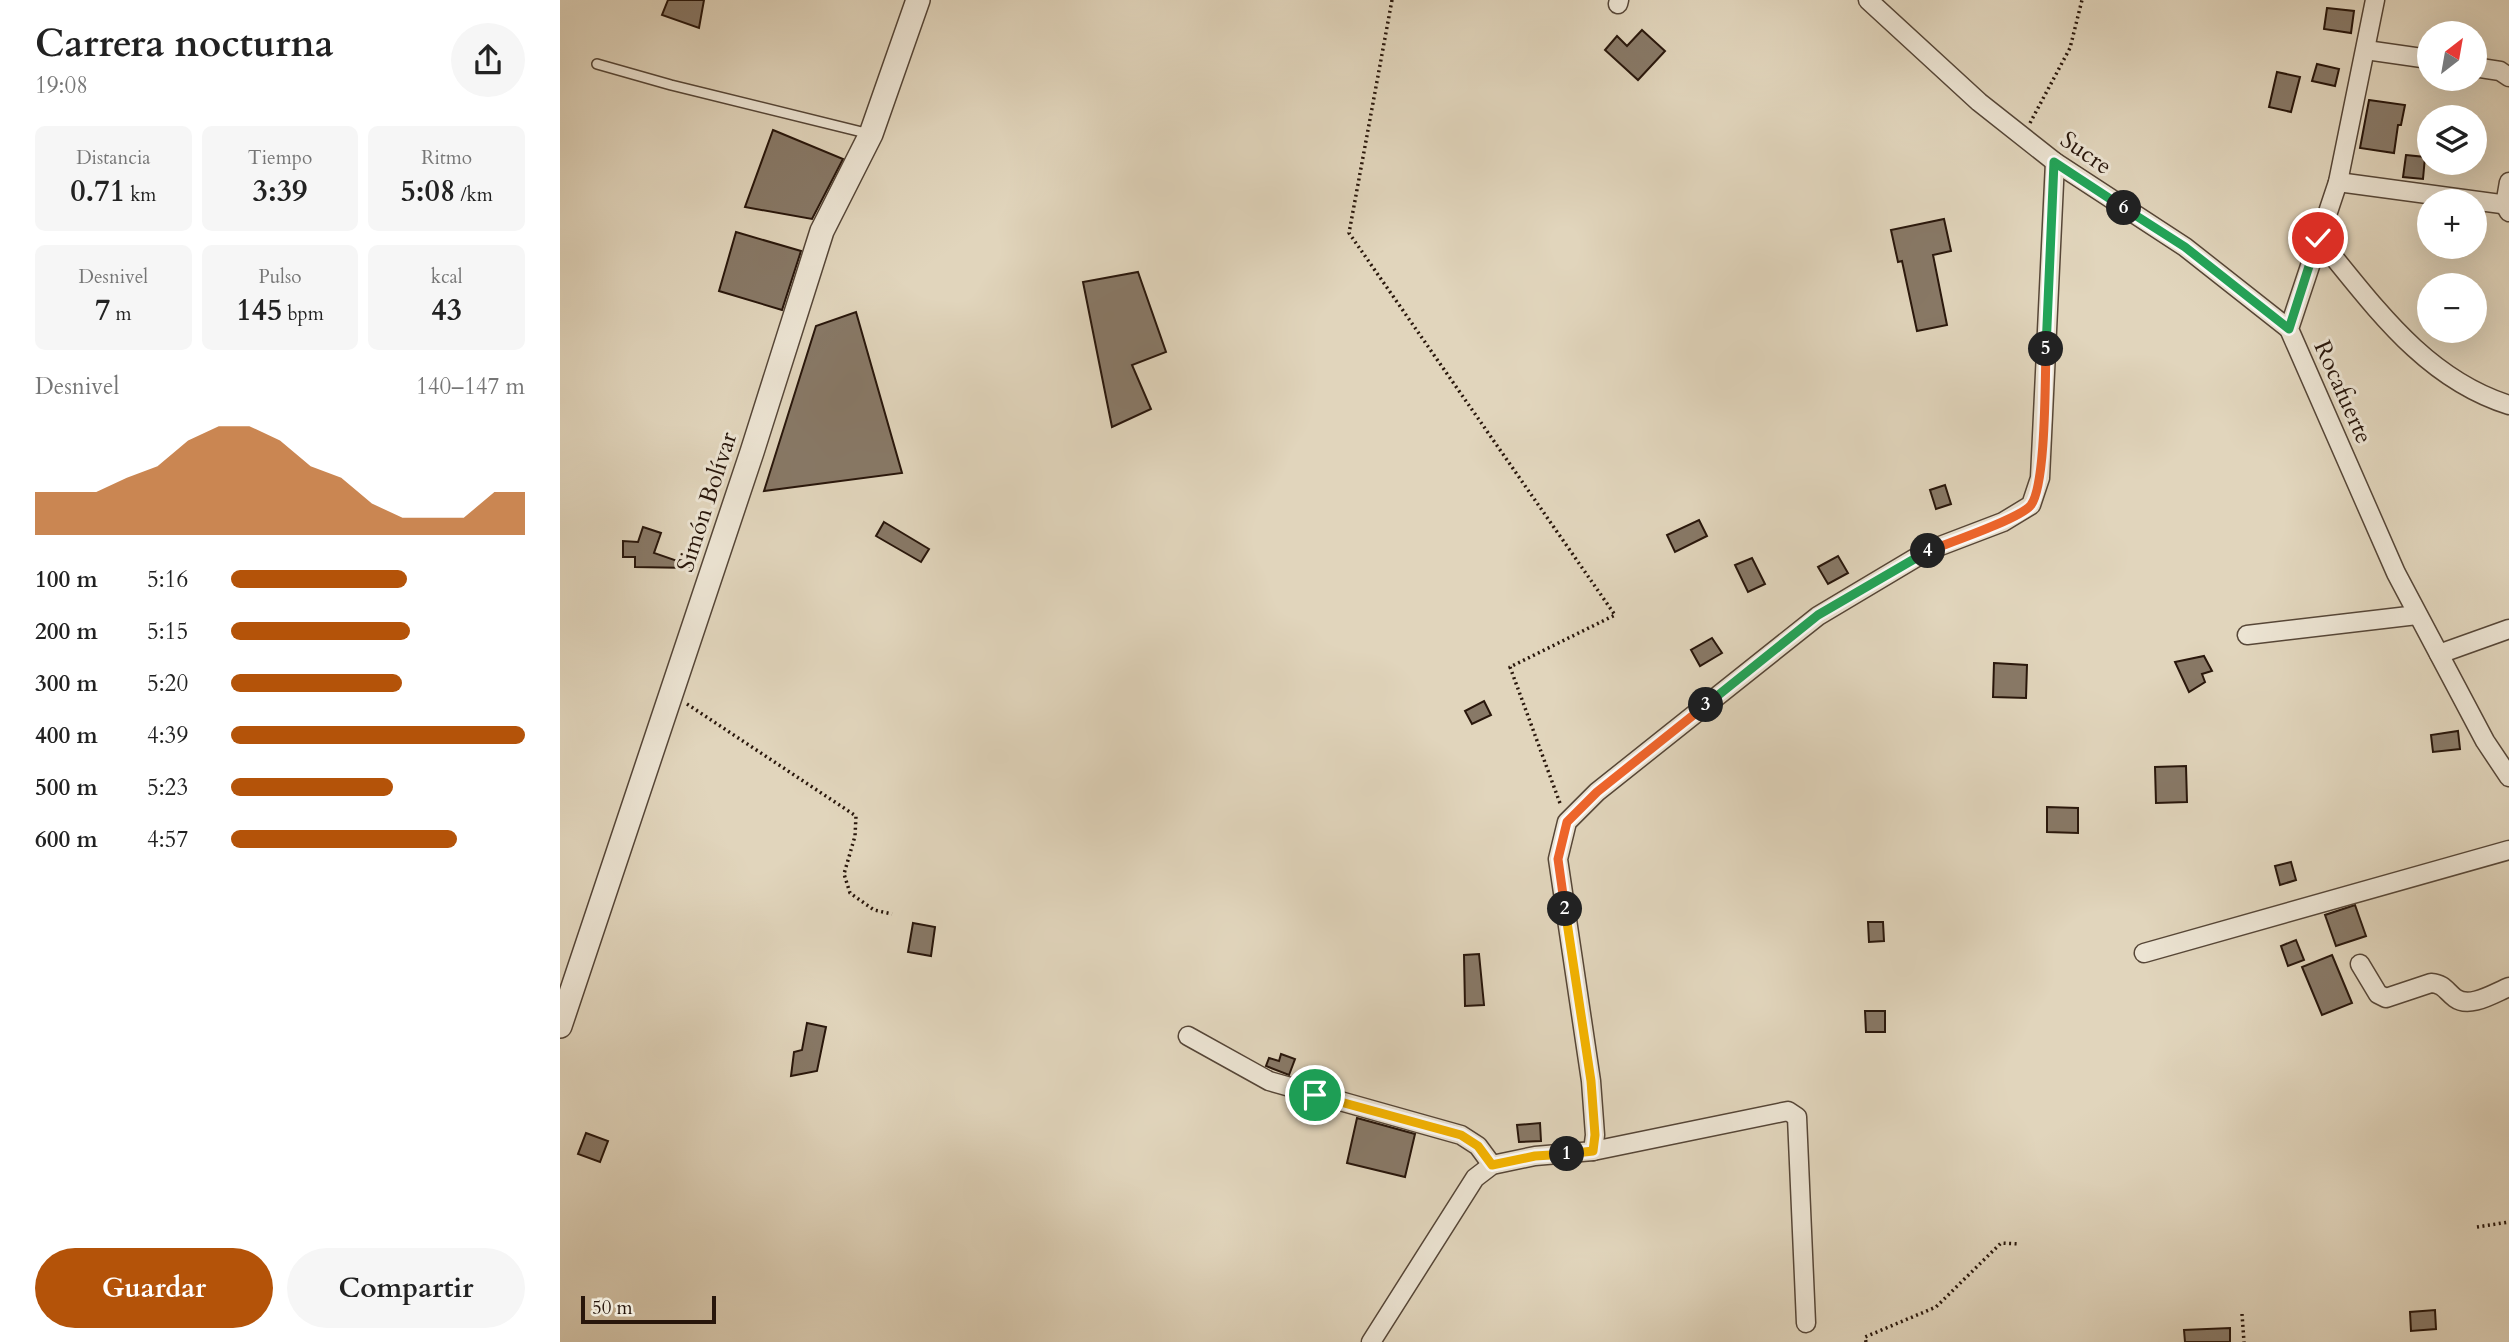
<!DOCTYPE html>
<html lang="es">
<meta charset="utf-8">
<style>
body{margin:0;font-family:Cardo,serif;background:#f6f6f6;color:#222;height:100vh;display:flex;flex-direction:column;font-size:26px;white-space:nowrap}
*{box-sizing:border-box;margin:0}
p{font-size:23px;color:#767676}
.icon{flex:none;width:38px;height:38px;fill:none;stroke:currentColor;stroke-width:2;stroke-linecap:round;stroke-linejoin:round}
.map{position:relative;flex:1;overflow:hidden}
.drawer{display:flex;flex-direction:column;background:#fff;width:560px}
.drawer>*{flex:none}
.needle{width:46px;rotate:31deg}
.controls{position:absolute;left:1857px;top:21px;display:grid;gap:14px}
.controls a{display:grid;place-items:center;width:70px;height:70px;border-radius:50%;background:#fff;box-shadow:0 7px 28px #0002;font-size:35px}
.scale{position:absolute;left:21px;bottom:18px;width:135px;box-sizing:border-box;padding-left:7px;border:4px solid #28160b;border-top:0;font-size:19px;line-height:24px;white-space:nowrap;color:#28160b;-webkit-text-stroke:5px #ece4d3;paint-order:stroke}
.pin{position:absolute;display:grid;place-items:center;width:60px;height:60px;color:#fff;margin:-30px;border:4px solid #fff;border-radius:50%;box-shadow:0 2px 7px #0007}
.km{position:absolute;width:35px;height:35px;margin:-18px;border-radius:50%;background:#222;color:#fff;font-size:19px;line-height:35px;text-align:center}
.round{display:grid;place-items:center;flex:none;width:74px;height:74px;border-radius:37px;background:#f6f6f6}
.head{display:flex;align-items:center;justify-content:space-between;height:119px;padding:0 35px}
h1{font-size:38px;font-weight:700;line-height:52px}
.metrics{display:grid;grid-template-columns:repeat(3,1fr);gap:10px;height:119px;padding:7px 35px}
.metrics div{display:grid;align-content:center;border-radius:10px;background:#f6f6f6;text-align:center}
.metrics b{font-size:30px;font-weight:700}
.metrics small{font-size:19px;font-weight:400}
.metrics p{font-size:19px}
.chart{height:196px;padding:14px 35px}
.chart p{display:flex;justify-content:space-between}
.chart svg{width:100%;height:126px;margin-top:7px;fill:#b45309;opacity:.7}
.primary-button{display:flex;gap:14px;margin-top:auto;padding:14px 35px}
.primary-button a{flex:1;height:80px;border-radius:42px;background:#b45309;color:#fff;font-size:28px;font-weight:700;line-height:80px;text-align:center}
.primary-button a+a{background:#f6f6f6;color:#222}
ul{padding:0 35px;list-style:none;font-size:23px}
li{display:grid;grid-template-columns:112px 84px 1fr;align-items:center;height:52px}
li i{height:18px;border-radius:9px;background:#b45309}
main{display:flex;flex:1;min-height:0}
.map>svg:first-child{display:block}
</style>
<main>
<section class="drawer">
<div class="head"><div><h1>Carrera nocturna</h1><p>19:08</p></div><a class="round"><svg class="icon" aria-label="share" viewBox="0 0 24 24"><path d="M12 15V3M7 8l5-5 5 5M5 13v7h14v-7"/></svg></a></div>
<div class="metrics">
<div><p>Distancia</p><b>0.71<small> km</small></b></div>
<div><p>Tiempo</p><b>3:39</b></div>
<div><p>Ritmo</p><b>5:08<small> /km</small></b></div>
</div>
<div class="metrics">
<div><p>Desnivel</p><b>7<small> m</small></b></div>
<div><p>Pulso</p><b>145<small> bpm</small></b></div>
<div><p>kcal</p><b>43</b></div>
</div>
<div class="chart"><p><span>Desnivel</span>140–147 m</p>
<svg viewBox="0 0 160 44" preserveAspectRatio="none"><path d="M0 44V29L10 29L20 29L30 24L40 20L50 11L60 6L70 6L80 11L90 20L100 24L110 33L120 38L130 38L140 38L150 29L160 29V44z"/></svg>
</div>
<ul>
<li><b>100 m</b>5:16<i style="width:60%"></i></li>
<li><b>200 m</b>5:15<i style="width:61%"></i></li>
<li><b>300 m</b>5:20<i style="width:58%"></i></li>
<li><b>400 m</b>4:39<i style="width:100%"></i></li>
<li><b>500 m</b>5:23<i style="width:55%"></i></li>
<li><b>600 m</b>4:57<i style="width:77%"></i></li>
</ul>
<div class="primary-button"><a>Guardar</a><a>Compartir</a></div>
</section>
<div class="map">
<svg width="1949" height="1342" viewBox="0 0 1949 1342">
<rect width="100%" height="100%" fill="#e1d5bc"/>
<filter id="stains"><feTurbulence type="fractalNoise" baseFrequency=".00286" numOctaves="4"/><feColorMatrix values="0 0 0 0 .2 0 0 0 0 .09 0 0 0 0 .02 0 0 0 .5 -.17"/></filter>
<radialGradient id="worn" r=".72"><stop offset=".6" stop-color="#630" stop-opacity="0"/><stop offset="1" stop-color="#630" stop-opacity=".3"/></radialGradient>
<g fill="#887967" stroke="#28160b" stroke-width="2">
<path d="M108,0H144L139,28L102,15Z"/>
<path d="M1767,8L1794,11L1791,33L1764,29Z"/>
<path d="M1082,30L1105,51L1078,80L1045,50L1057,36L1067,46Z"/>
<path d="M1757,64L1779,69L1775,86L1752,81Z"/>
<path d="M1717,72L1740,77L1731,112L1709,107Z"/>
<path d="M1809,100L1845,105L1841,125H1838L1834,153L1800,148Z"/>
<path d="M213,130L283,159L252,219L185,207Z"/>
<path d="M1846,155L1865,157L1863,179L1843,177Z"/>
<path d="M1384,219L1391,251L1373,255L1387,325L1357,331L1342,261L1338,262L1331,230Z"/>
<path d="M176,232L241,251L222,310L159,291Z"/>
<path d="M578,272L606,352L572,365L591,409L552,427L523,282Z"/>
<path d="M296,312L342,473L204,491L256,326Z"/>
<path d="M1385,485L1391,504L1376,509L1370,490Z"/>
<path d="M1139,520L1147,536L1115,552L1107,535Z"/>
<path d="M324,522L369,549L361,562L316,536Z"/>
<path d="M83,527L101,533L94,553L132,566L131,568L75,567V557H63V541L78,542Z"/>
<path d="M1278,556L1288,573L1268,584L1258,567Z"/>
<path d="M1192,558L1205,584L1188,592L1175,565Z"/>
<path d="M1152,638L1162,653L1140,666L1131,650Z"/>
<path d="M1644,656L1652,671L1642,674L1645,682L1629,692L1615,662Z"/>
<path d="M1434,663L1467,665L1466,698L1433,697Z"/>
<path d="M924,701L931,715L912,724L905,711Z"/>
<path d="M1898,731L1900,749L1873,752L1871,735Z"/>
<path d="M1626,766L1627,802L1596,803L1595,767Z"/>
<path d="M1487,807L1518,808V833L1487,832Z"/>
<path d="M1731,862L1736,880L1720,885L1715,866Z"/>
<path d="M1795,905L1806,936L1776,946L1765,915Z"/>
<path d="M1308,922H1323L1324,941L1309,942Z"/>
<path d="M353,923L375,927L371,956L348,952Z"/>
<path d="M1736,940L1744,960L1728,966L1721,946Z"/>
<path d="M919,954L924,1005L905,1006L904,955Z"/>
<path d="M1772,955L1792,1003L1762,1015L1742,967Z"/>
<path d="M1305,1011H1325V1032H1306Z"/>
<path d="M247,1023L266,1027L257,1071L231,1076L234,1052L242,1050Z"/>
<path d="M721,1054L735,1059L729,1075L706,1066L709,1058L719,1061Z"/>
<path d="M797,1118L855,1134L845,1177L787,1163Z"/>
<path d="M980,1123L981,1141L959,1142L957,1125Z"/>
<path d="M26,1133L48,1141L40,1162L18,1154Z"/>
<path d="M1875,1310L1876,1329L1851,1331L1850,1312Z"/>
<path d="M1670,1328V1342H1625L1624,1330Z"/>
</g>
<g fill="none" stroke-linecap="round" stroke-linejoin="round">
<g stroke="#564637" stroke-width="12">
<path id="service" d="M37,64L111,85L310,134"/>
</g>
<g stroke="#564637" stroke-width="21">
<g id="minor">
<path d="M1308,0L1419,102L1495,162L1625,247L1729,329"/>
<path d="M1815,0L1778,182L1729,329L1836,573L1925,741L1949,777"/>
<path d="M1058,4L1059,0"/>
<path d="M1806,50L1869,59"/>
<path d="M1914,67L1940,71L1949,77"/>
<path d="M1778,182L1949,205"/>
<path d="M1949,182L1945,205L1949,212"/>
<path d="M1758,238C1813,304 1863,378 1949,405"/>
<path d="M1687,635L1857,615"/>
<path d="M1879,654L1949,629"/>
<path d="M1584,953L1949,850"/>
<path d="M1800,964L1818,994L1826,998L1871,983C1884,984 1886,991 1895,998C1910,1009 1934,993 1949,987"/>
<path d="M628,1036L709,1081L901,1135L918,1146L932,1165"/>
<path d="M1033,1151L1228,1111L1237,1117L1246,1323"/>
<path d="M811,1342L915,1178L932,1165L975,1156L1033,1151L1035,1135L1031,1081L998,859L1007,822L1037,792L1258,616L1367,551L1443,522L1471,505L1480,478L1495,162"/>
</g>
</g>
<g stroke="#564637" stroke-width="26">
<path id="tertiary" d="M0,1026L192,452L262,231L311,134L358,0"/>
</g>
<g stroke="#28160b" stroke-width="3.5" stroke-dasharray="2 3.5" stroke-linecap="butt">
<path d="M832,0L789,233L1055,615L950,667L1001,806"/>
<path d="M1470,123L1510,48L1522,0"/>
<path d="M127,704L296,816L295,836L284,874L290,893L314,910L332,914"/>
<path d="M1917,1227L1949,1222"/>
<path d="M1682,1314L1684,1342"/>
<path d="M1306,1342L1305,1337L1376,1307L1441,1243L1460,1244"/>
</g>
<use href="#service" stroke="#ece4d3" stroke-width="9"/>
<use href="#minor" stroke="#ece4d3" stroke-width="18"/>
<use href="#tertiary" stroke="#ece4d3" stroke-width="23"/>
</g>
<g fill="none" stroke-linecap="round" stroke-linejoin="round">
<g stroke="#fff" stroke-width="14">
<path id="split-1" d="M755,1095L901,1135L918,1146L932,1165L975,1156L1007,1154"/>
</g>
<g stroke="#fff" stroke-width="14">
<path id="split-2" d="M1005,909L1031,1081L1035,1135L1033,1151L1007,1154"/>
</g>
<g stroke="#fff" stroke-width="14">
<path id="split-3" d="M1005,909L998,859L1007,822L1037,792L1146,705"/>
</g>
<g stroke="#fff" stroke-width="14">
<path id="split-4" d="M1146,705L1258,615L1368,551"/>
</g>
<g stroke="#fff" stroke-width="14">
<path id="split-5" d="M1368,551C1388,543 1460,519 1471,505C1486,485 1485,379 1486,349"/>
</g>
<g stroke="#fff" stroke-width="14">
<path id="split-6" d="M1486,349L1494,162L1564,208"/>
</g>
<g stroke="#fff" stroke-width="14">
<path id="split-7" d="M1564,208L1625,247L1729,329L1758,238"/>
</g>
<use href="#split-1" stroke="#f5b400" stroke-width="9"/>
<use href="#split-2" stroke="#f5b400" stroke-width="9"/>
<use href="#split-3" stroke="#f0652b" stroke-width="9"/>
<use href="#split-4" stroke="#22a559" stroke-width="9"/>
<use href="#split-5" stroke="#f0652b" stroke-width="9"/>
<use href="#split-6" stroke="#22a559" stroke-width="9"/>
<use href="#split-7" stroke="#22a559" stroke-width="9"/>
</g>
<g text-anchor="middle" dominant-baseline="central" stroke-width="6" stroke-linejoin="round" paint-order="stroke">
<g font-size="24" fill="#28160b" stroke="#ece4d3">
<text transform="translate(1526 153) rotate(35)">Sucre</text>
<text transform="translate(1783 392) rotate(66)">Rocafuerte</text>
<text transform="translate(147 502) rotate(-72)">Simón Bolívar</text>
</g>
</g>
<rect width="100%" height="100%" filter="url(#stains)"/>
<rect width="100%" height="100%" fill="url(#worn)"/>
</svg>
<div class="controls">
<a><svg class="needle" viewBox="-14 -14 28 28"><path d="M0-13l5 13h-10z" fill="#e53935"/><path d="M0 13l5-13h-10z" fill="#767676"/></svg></a>
<a><svg class="icon" aria-label="layers" viewBox="0 0 24 24"><path d="M12 4l9 5-9 5-9-5zM3 14l9 5 9-5"/></svg></a>
<a>+</a>
<a>−</a>
</div>
<div class="scale">50 m</div>
<div class="pin" style="left:755px;top:1095px;background:#1e9e55"><svg class="icon" aria-label="arrive" viewBox="0 0 24 24"><path d="M6 21V4h12l-3 4 3 4H6"/></svg></div>
<div class="pin" style="left:1758px;top:238px;background:#d93025"><svg class="icon" aria-label="check" viewBox="0 0 24 24"><path d="M5 12l5 5 9-10"/></svg></div>
<b class="km" style="left:1007px;top:1154px">1</b>
<b class="km" style="left:1005px;top:909px">2</b>
<b class="km" style="left:1146px;top:705px">3</b>
<b class="km" style="left:1368px;top:551px">4</b>
<b class="km" style="left:1486px;top:349px">5</b>
<b class="km" style="left:1564px;top:208px">6</b>
</div>
</main>
